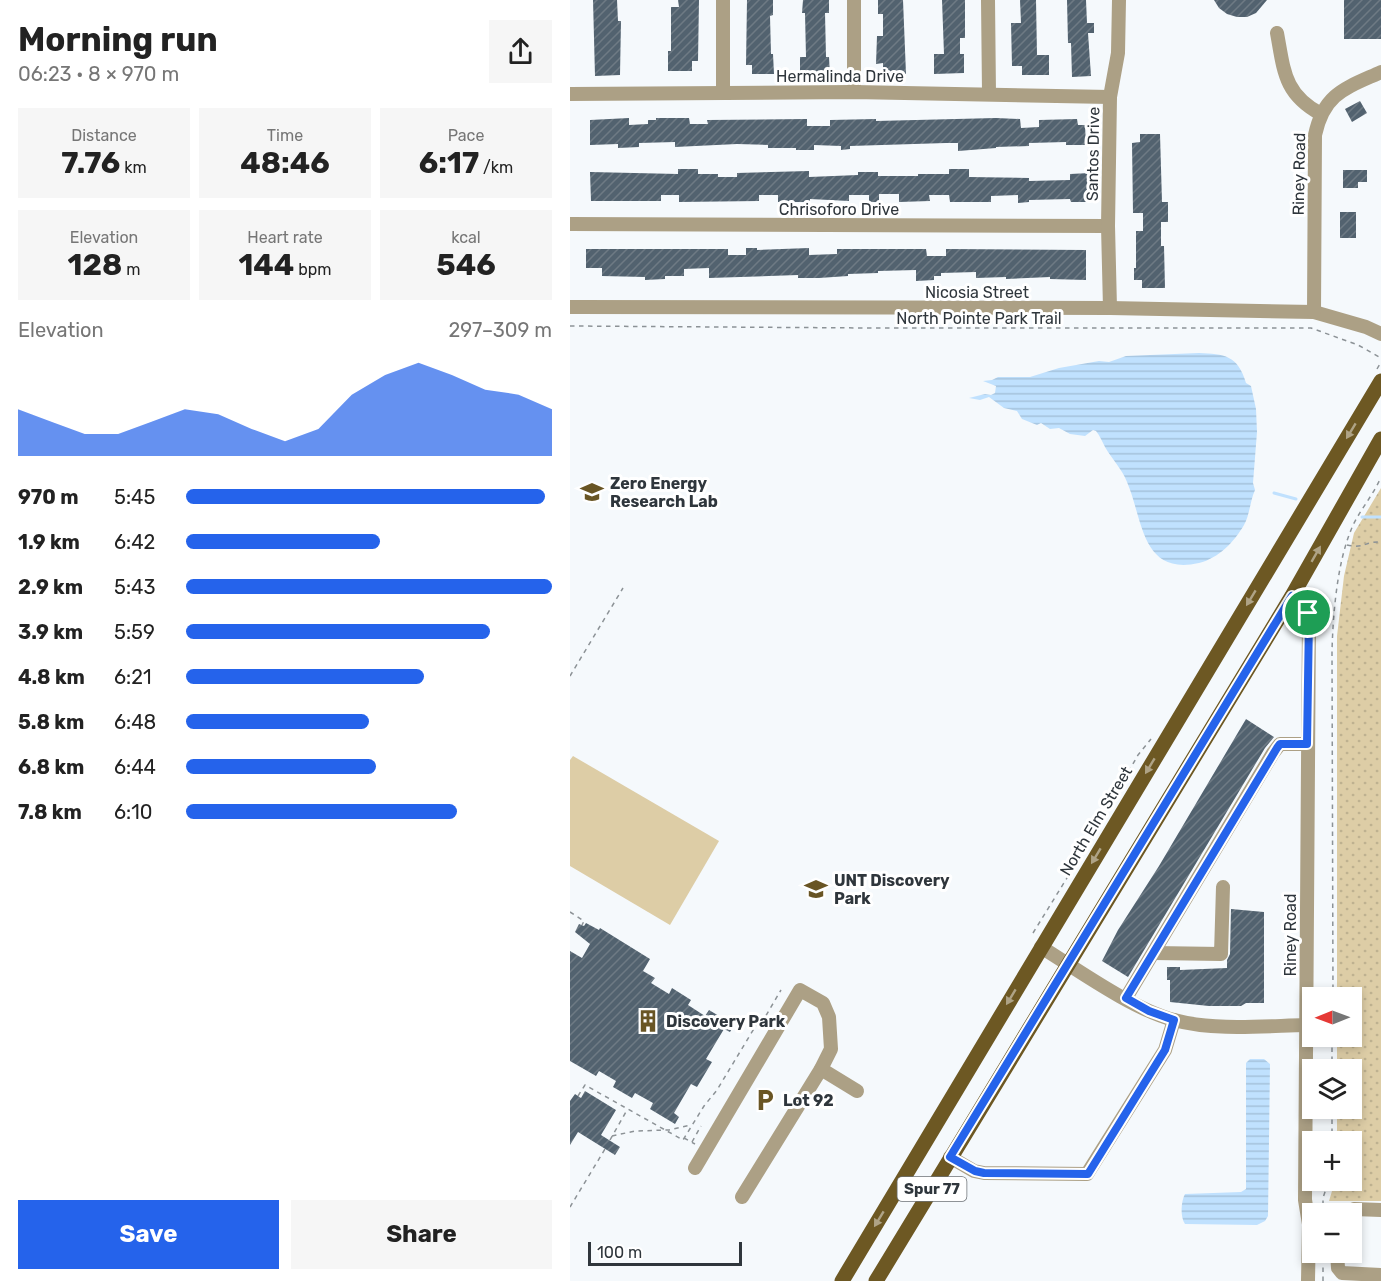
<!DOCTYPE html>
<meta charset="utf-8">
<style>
body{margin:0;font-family:Rubik,sans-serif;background:#f6f6f6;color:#222;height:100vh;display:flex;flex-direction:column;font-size:22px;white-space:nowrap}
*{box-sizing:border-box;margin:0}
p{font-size:20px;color:#767676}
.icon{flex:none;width:33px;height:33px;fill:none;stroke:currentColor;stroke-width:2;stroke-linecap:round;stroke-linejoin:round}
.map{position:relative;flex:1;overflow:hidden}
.details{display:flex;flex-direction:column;background:#fff;width:570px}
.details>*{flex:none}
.needle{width:39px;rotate:269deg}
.controls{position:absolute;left:732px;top:987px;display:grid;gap:12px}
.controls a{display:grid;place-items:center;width:60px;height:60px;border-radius:0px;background:#fff;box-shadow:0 3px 9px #0003;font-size:30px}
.scale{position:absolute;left:18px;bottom:15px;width:154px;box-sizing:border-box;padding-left:6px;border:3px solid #2f363c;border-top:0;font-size:16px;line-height:21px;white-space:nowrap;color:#2f363c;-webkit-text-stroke:4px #fff;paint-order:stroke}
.pin{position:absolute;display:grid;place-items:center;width:51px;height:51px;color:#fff;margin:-26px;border:3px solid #fff;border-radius:50%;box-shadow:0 2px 6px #0007}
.round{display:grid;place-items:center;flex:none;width:63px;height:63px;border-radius:0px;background:#f6f6f6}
.summary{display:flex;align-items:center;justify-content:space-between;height:102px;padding:0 18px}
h1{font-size:33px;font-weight:700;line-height:45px}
.stats{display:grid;grid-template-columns:repeat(3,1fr);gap:9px;height:102px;padding:6px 18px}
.stats div{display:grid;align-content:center;border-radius:0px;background:#f6f6f6;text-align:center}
.stats b{font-size:30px;font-weight:700}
.stats small{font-size:16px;font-weight:400}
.stats p{font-size:16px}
.chart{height:168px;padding:12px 18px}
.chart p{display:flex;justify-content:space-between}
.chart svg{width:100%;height:108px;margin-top:6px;fill:#2563eb;opacity:.7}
.button{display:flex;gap:12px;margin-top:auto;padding:12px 18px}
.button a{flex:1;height:69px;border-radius:0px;background:#2563eb;color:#fff;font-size:24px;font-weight:700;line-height:69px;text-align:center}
.button a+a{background:#f6f6f6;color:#222}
ul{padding:0 18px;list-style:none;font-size:20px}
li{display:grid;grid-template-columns:96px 72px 1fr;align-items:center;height:45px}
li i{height:15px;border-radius:8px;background:#2563eb}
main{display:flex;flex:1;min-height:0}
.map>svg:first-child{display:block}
</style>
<main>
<section class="details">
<div class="summary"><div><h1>Morning run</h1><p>06:23 · 8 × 970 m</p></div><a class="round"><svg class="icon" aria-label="share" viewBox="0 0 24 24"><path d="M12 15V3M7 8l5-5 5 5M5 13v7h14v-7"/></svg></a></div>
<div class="stats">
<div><p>Distance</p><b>7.76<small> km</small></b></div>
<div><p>Time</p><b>48:46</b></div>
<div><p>Pace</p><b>6:17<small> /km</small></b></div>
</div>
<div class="stats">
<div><p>Elevation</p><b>128<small> m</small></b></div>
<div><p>Heart rate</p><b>144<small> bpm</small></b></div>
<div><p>kcal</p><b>546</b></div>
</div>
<div class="chart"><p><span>Elevation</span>297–309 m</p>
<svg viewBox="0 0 160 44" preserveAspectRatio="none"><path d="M0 44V25L10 30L20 35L30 35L40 30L50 25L60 27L70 33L80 38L90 33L100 19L110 11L120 6L130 11L140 17L150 19L160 25V44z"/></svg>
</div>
<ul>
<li><b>970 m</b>5:45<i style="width:98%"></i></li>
<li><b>1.9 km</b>6:42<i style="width:53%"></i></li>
<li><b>2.9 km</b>5:43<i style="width:100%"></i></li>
<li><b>3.9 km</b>5:59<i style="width:83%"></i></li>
<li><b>4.8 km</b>6:21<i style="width:65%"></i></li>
<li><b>5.8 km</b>6:48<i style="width:50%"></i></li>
<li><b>6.8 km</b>6:44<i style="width:52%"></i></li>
<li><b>7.8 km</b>6:10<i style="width:74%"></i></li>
</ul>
<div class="button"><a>Save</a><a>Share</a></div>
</section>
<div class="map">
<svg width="811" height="1281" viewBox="0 0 811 1281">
<defs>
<pattern id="grass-dots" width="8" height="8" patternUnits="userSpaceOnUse" patternTransform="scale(1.5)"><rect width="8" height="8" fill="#ddcda6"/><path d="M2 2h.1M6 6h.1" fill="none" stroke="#beb190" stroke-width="1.8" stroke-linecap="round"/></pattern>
<pattern id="water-rules" width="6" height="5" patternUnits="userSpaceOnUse" patternTransform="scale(1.5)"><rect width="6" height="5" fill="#c0e1fe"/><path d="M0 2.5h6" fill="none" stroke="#a5c2db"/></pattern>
<pattern id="building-hatch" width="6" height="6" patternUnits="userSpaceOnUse" patternTransform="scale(1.5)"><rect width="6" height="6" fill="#52626f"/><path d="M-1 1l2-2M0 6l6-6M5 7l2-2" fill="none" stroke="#6e7a84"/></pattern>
</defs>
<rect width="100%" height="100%" fill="#f5f9fc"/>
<path fill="url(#grass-dots)" d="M811,488V1201H759L765,1181L782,1180V1142L767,1141V1109L782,1108V1070L767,1069V1037L782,1036V998L767,997V636L774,576L784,533Z"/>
<path fill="#ddcda6" d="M3,756L149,841L100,925L0,866V760Z"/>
<g fill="url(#water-rules)">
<path d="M629,353C654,354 668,355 676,383L681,386L686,409L687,432L683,483L685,490C680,501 680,514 674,525C664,542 649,558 629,563C571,576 573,519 557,482C552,469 542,459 535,447C532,441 530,436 526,431L523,430L515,436L500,434L489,428L480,429L471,423L467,425L452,419L447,411L434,408L419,397L410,400L399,398L415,394L421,395L425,393L426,386L413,381L422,380L428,377H460L489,368L529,361L539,362L556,356Z"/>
<path d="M680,1059H694L700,1064L698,1216L695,1221L687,1225L615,1224C610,1217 611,1201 615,1194L671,1192L676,1189V1063Z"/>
</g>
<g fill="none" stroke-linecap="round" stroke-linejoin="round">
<g stroke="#c0e1fe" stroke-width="3">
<path d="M704,493L726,499"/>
<path d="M792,517H811"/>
</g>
</g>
<g fill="url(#building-hatch)">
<path d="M23,0H47L48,21H51L50,75L25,76Z"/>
<path d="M108,0H129L128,61H122V71H98V51H101V7H109Z"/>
<path d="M177,0H203V15L200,16L201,54H203L204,74H182V65H176Z"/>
<path d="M233,0H259V13H255L256,57H259L260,76H230V57H236L235,13H232Z"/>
<path d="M308,0H333L336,74H313V63L306,64L307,36H313V14H308Z"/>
<path d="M372,0H395V38H390V54H394V73L364,74V54H374Z"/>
<path d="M450,0H466L467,55H479V75H452V66H442L441,23H451Z"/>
<path d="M497,0H516L517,23H524V33H518L521,76L502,77L501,43H498Z"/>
<path d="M644,0H697L686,13L677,17H667L657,14L649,8Z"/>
<rect x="774" y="0" width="37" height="39"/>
<path d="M790,101L797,113L782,122L775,109Z"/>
<path d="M59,118V125L78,124V120H86V118H119L120,124H138L137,120L237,119V126H260V120L306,119V121L426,118L450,119L451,128L469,127V120L507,119L508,125H515L516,145H496V142L459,143V146L426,147V148L388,151V143H376L280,146V149L271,150V146L244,145V150H226V148H198V145L167,144L105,147V142L69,143V147L48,148V144L20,145V120Z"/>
<path d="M570,134H590L592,202H598V222H591V246H594L595,288H572V280H564V268H566V231H573V213H563L562,143L570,142Z"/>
<path d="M108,169H128V174H148V177H167V173L239,171V177L288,175V172H308V176H348V174H379V169H399V177L459,178V181L500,180V174L520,173V202H501L500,199L459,200V202L448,203V195L421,196V202H380L379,195H359L360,201L329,202V194H309V202H299V195H279V201L240,199V202H208V195H189V201L109,202V195H91V201H21L20,172L108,174Z"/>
<path d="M773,170H797V182H788V188H773Z"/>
<rect x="770" y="212" width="16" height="26"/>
<path d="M176,248H187V250L239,248V255L267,254V249H356L357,256H376V249L516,250V280L480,279V277L436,279V277L406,278V272L371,273V276H364V280L346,281V270L308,271V273L278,274V276L249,278H228V275L139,278V268L114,269V276H95V279L75,280V277L32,276V268H16V249H158V255H176Z"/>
<path d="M676,719L704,737L695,748L558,977L532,961L548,930L589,866Z"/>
<path d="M661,909L694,912V1003H676L671,1006H639L600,1002V980H597V967H610V970L657,968V960L660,954Z"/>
<path d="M16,923L29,930L30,928L80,959L73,971L85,978L81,983L99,994L102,988L121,1000L118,1005L135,1016L139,1010L164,1025L160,1032L154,1029L136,1059L142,1062L127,1087L121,1084L104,1113L109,1117L105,1124L80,1109L83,1103L65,1093L62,1098L43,1087L46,1081L29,1071L26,1076L0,1061V951L12,958L20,944L5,932L9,924L14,926Z"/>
<path d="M15,1091L46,1110L31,1135L50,1147L45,1155L8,1132L0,1145V1101L5,1094L11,1098Z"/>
</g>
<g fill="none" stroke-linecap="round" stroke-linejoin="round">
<g stroke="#8c9296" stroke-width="1.5" stroke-dasharray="4.5 4.5" stroke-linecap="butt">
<path d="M0,326L301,328H741L788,345L811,358"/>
<path d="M807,369L811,362"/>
<path d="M777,545C794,549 796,541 811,542"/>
<path d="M0,676L53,588"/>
<path d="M514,850L568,755L581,739"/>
<path d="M0,912L14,921L12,925"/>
<path d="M463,933L505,865"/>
<path d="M763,998L762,651C763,614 767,564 781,530C788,512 803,496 811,477"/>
<path d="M762,1070V1036"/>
<path d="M8,1096L15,1085L113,1140L134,1106L147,1090L188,1022L191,1024L211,990"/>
<path d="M42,1136L65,1131L99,1130L121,1125"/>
<path d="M114,1138L125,1144"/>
<path d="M40,1140L57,1110"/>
<path d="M122,1142L131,1126"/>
<path d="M762,1142V1108"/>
<path d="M0,1207L35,1149"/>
<path d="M753,1214V1198L759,1180"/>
<path d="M753,1281V1252"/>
</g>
<g stroke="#aca085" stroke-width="14">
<path d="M153,0V92"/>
<path d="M284,0V92"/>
<path d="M418,0L419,93"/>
<path d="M707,33C714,71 714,94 751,114"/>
<path d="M0,94L284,92L540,97"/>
<path d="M0,224L538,226"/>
<path d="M0,307L540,308L744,312L796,327L811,334"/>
<path d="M540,308L538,226L540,97L548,53L549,0"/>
<path d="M744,312L745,135C754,93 776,88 811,72"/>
<path d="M722,596L735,606L739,619L735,1200L739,1224L738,1281"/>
<path d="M471,947C508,970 562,1009 604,1020C644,1031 694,1026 736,1025"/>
<path d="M584,953L651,954L653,887"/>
<path d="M556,998L703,753L710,744H737"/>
<path d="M251,1069L287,1091"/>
<path d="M380,1157L404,1171L414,1173L517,1174L595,1050L604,1020"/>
<path d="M125,1168L230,990L253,1003L259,1017L261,1049L251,1069L172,1197"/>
<path d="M773,1214L784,1209L811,1210"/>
<path d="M767,1252L768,1268L772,1273L811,1275"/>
</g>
<g stroke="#6d5823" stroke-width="15">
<path d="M272,1281L811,381"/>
<path d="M306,1281L722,596L811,439"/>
</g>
</g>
<defs><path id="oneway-solid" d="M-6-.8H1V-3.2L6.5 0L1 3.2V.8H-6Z" transform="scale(1.5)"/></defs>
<g fill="#afa386">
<use href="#oneway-solid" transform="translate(781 431) rotate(121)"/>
<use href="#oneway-solid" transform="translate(746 554) rotate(-60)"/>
<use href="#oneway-solid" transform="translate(681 598) rotate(121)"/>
<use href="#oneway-solid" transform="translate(580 766) rotate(121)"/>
<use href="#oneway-solid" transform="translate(526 856) rotate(121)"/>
<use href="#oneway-solid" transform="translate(441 997) rotate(121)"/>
<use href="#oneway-solid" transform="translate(309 1219) rotate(121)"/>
</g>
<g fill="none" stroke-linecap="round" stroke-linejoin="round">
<g stroke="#fff" stroke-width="12">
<path id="route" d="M722,596L735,606L739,619L737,744H710L707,748L556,998L579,1011L604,1020L595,1050L518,1174L414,1173L405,1171L380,1157Z"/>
</g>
<use href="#route" stroke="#2563eb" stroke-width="8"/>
</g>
<defs>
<g id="university-bare" transform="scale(1.8)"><path d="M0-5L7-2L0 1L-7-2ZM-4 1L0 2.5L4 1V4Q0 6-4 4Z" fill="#695524" stroke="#fff" stroke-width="2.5" paint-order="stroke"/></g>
<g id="building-bare" transform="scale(1.8)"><path d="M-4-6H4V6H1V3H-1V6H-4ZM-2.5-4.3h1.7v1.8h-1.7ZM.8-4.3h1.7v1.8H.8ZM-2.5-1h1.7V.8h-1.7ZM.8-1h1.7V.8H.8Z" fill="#695524" stroke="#fff" stroke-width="2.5" paint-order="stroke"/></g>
<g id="parking-bare" transform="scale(1.8)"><path d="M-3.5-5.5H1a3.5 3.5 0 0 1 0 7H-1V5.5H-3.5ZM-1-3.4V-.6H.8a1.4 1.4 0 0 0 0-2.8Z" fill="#695524" stroke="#fff" stroke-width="2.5" paint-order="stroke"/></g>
</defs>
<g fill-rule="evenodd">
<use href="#university-bare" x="22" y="492"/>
<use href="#university-bare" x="246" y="889"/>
<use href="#building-bare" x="78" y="1021"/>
<use href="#parking-bare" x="195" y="1100"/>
</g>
<g text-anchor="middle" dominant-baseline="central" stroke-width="6" stroke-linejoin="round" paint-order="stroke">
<rect fill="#fff" stroke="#6d7276" stroke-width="1.5" x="327.5" y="1177" width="69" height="24" rx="4.5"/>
<g font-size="15" font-weight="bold" fill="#2f363c">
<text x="362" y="1189">Spur 77</text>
</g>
<g font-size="16" fill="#2f363c" stroke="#fff">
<text x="270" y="76">Hermalinda Drive</text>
<text transform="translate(523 154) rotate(-89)">Santos Drive</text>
<text transform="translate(729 174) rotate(-89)">Riney Road</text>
<text x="269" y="209">Chrisoforo Drive</text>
<text x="407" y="292">Nicosia Street</text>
<text x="409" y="318">North Pointe Park Trail</text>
<text transform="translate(526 821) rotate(-59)">North Elm Street</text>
<text transform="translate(720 935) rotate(-90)">Riney Road</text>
</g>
<g font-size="16" font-weight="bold" fill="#2f363c" stroke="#fff" text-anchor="start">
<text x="40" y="483">Zero Energy<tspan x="40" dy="18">Research Lab</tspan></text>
<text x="264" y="880">UNT Discovery<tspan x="264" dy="18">Park</tspan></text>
<text x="96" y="1021">Discovery Park</text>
<text x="213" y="1100">Lot 92</text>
</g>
</g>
</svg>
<div class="controls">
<a><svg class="needle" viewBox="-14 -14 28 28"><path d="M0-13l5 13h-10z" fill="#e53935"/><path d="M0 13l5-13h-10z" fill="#767676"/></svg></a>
<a><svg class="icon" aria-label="layers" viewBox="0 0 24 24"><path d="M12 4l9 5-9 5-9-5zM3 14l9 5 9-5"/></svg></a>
<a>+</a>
<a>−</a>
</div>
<div class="scale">100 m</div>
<div class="pin" style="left:738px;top:613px;background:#1e9e55"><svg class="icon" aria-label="arrive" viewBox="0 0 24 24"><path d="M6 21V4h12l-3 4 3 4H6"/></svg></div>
</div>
</main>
